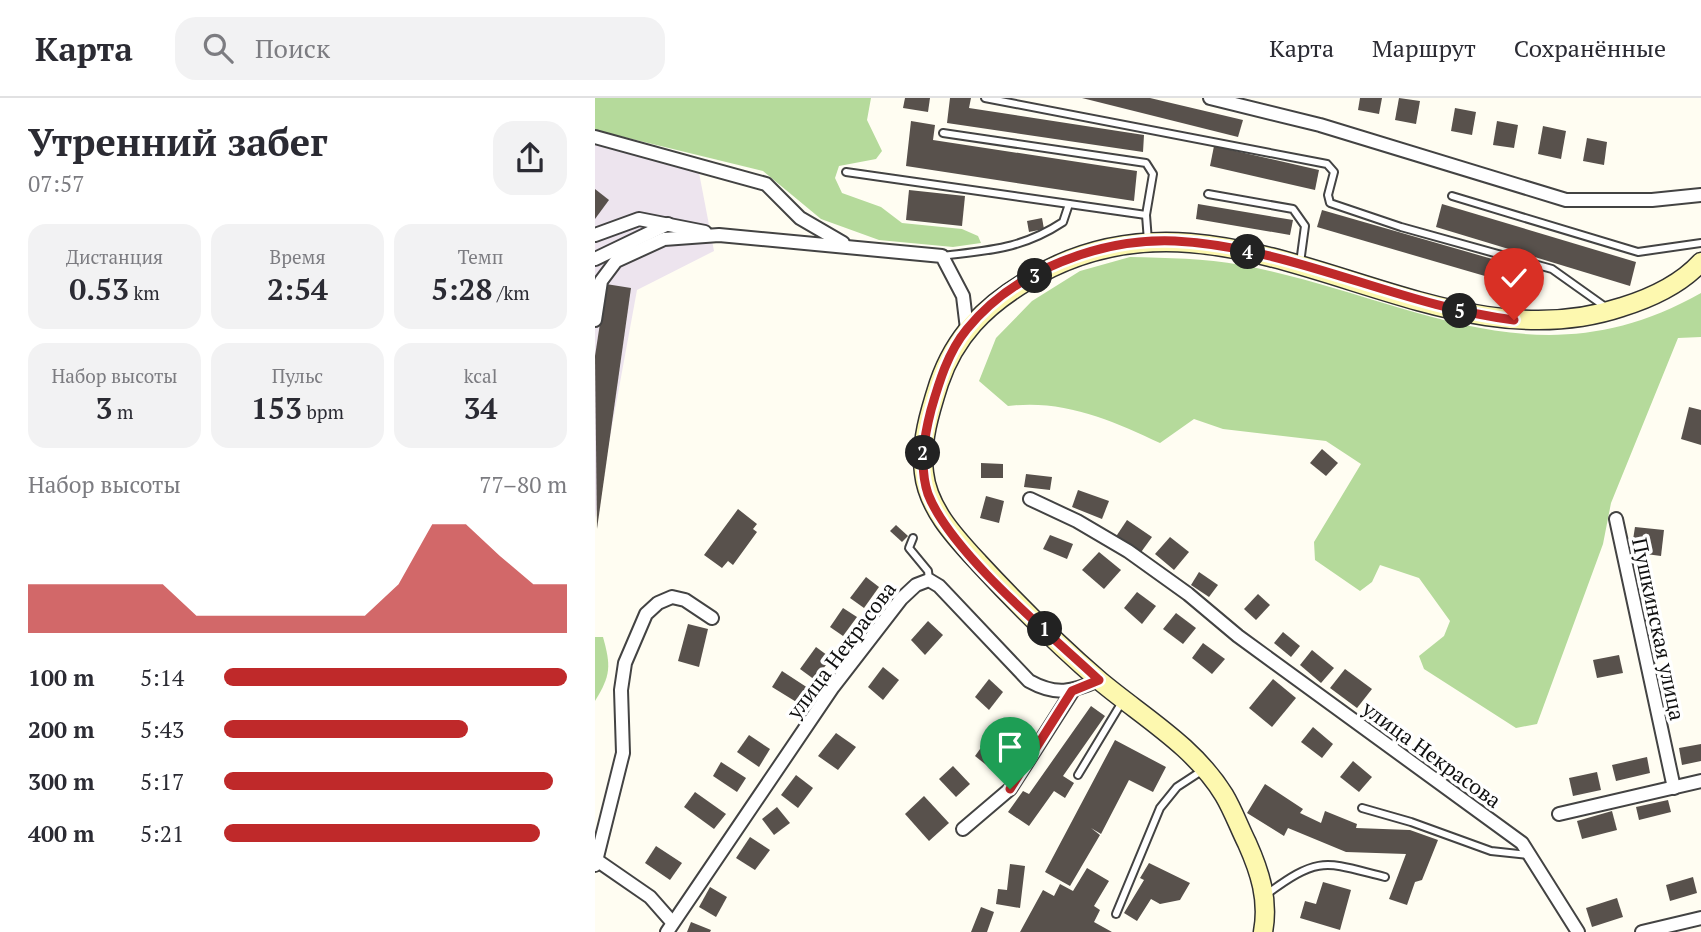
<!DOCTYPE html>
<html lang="ru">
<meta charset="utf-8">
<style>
body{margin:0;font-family:"PT Serif",serif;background:#f2f2f3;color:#2b2b33;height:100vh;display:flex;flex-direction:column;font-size:26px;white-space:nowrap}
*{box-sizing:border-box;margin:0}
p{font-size:23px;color:#7c7c81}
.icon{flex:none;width:38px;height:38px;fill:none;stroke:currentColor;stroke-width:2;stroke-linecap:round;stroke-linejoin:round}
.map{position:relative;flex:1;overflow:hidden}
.details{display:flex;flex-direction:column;background:#fff;width:595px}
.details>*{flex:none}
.pin{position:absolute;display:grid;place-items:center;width:60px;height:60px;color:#fff;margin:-72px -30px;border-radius:50% 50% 50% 0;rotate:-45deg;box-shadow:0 0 7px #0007}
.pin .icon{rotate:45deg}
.km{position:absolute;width:35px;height:35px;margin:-18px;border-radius:50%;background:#222;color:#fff;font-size:19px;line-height:35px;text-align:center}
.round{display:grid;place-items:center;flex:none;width:74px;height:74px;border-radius:21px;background:#f2f2f3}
.summary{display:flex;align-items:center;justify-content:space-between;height:119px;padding:0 28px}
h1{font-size:38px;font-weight:800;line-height:52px}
.figures{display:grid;grid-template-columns:repeat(3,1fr);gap:10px;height:119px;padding:7px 28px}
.figures div{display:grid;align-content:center;border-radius:18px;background:#f2f2f3;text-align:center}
.figures b{font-size:30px;font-weight:800}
.figures small{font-size:19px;font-weight:400}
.figures p{font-size:19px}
.chart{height:196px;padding:14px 28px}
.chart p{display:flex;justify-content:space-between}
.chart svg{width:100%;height:126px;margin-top:7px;fill:#bf292a;opacity:.7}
ul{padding:0 28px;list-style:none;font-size:23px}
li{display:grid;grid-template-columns:112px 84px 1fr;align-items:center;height:52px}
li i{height:18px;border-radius:9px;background:#bf292a}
header{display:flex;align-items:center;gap:42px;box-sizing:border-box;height:98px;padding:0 35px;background:#fff;border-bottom:2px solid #e1e1e2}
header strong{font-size:33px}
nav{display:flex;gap:38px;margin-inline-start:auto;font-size:24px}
.search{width:490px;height:63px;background:#f2f2f3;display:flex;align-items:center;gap:18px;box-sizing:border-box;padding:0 24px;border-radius:21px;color:#7c7c81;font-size:26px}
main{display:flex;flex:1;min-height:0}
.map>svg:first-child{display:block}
</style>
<header>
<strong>Карта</strong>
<div class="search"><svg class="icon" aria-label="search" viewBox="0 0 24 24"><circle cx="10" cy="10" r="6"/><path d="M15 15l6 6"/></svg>Поиск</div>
<nav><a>Карта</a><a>Маршрут</a><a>Сохранённые</a></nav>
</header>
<main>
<section class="details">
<div class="summary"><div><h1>Утренний забег</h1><p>07:57</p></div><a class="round"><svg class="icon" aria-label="share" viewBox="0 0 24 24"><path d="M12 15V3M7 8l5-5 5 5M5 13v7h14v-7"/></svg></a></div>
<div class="figures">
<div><p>Дистанция</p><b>0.53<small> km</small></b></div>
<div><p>Время</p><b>2:54</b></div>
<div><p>Темп</p><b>5:28<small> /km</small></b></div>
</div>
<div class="figures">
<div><p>Набор высоты</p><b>3<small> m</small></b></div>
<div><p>Пульс</p><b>153<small> bpm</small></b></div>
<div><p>kcal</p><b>34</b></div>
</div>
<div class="chart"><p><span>Набор высоты</span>77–80 m</p>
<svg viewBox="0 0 160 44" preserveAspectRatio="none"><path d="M0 44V27L10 27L20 27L30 27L40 27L50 38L60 38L70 38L80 38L90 38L100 38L110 27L120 6L130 6L140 17L150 27L160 27V44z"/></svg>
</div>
<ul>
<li><b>100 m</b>5:14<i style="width:100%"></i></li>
<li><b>200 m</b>5:43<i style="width:71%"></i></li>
<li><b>300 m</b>5:17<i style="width:96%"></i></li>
<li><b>400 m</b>5:21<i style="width:92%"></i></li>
</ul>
</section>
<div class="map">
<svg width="1106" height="834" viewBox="0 0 1106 834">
<rect width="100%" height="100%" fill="#fffdf2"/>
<path fill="#ede4ee" d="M0,32L101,59L119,153L42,192L0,421Z"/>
<g fill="#b5da9b">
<path d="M0,0H276L272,22L287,53L281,61L244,68L240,80L247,95L286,109L307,125L367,131L383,138L386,145L358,149L284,142L226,121L168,73L0,32Z"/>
<path d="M535,159C572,160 610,160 646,167C812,198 939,290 1106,195V239L1083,240L1016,405L1008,446L942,626L921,630L829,571L824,558L849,538L855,523L824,480L785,467L777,484L765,493L720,462L719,444L766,366L731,343L628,331L599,321L565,345C517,322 468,301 413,308L384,283L401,240L437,203L485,173Z"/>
<path d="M0,539H8C16,568 16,577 0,603Z"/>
</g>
<g fill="#58514c">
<path d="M310,0H335L333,14L308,10Z"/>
<path d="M355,0H376L374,10L549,37L548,54L352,25Z"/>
<path d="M487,0H555L648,22L643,39Z"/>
<path d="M765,0H787L784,16L763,12Z"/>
<path d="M804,0L825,3L821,26L800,22Z"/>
<path d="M860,10L881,14L877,37L856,33Z"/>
<path d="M316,23L340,27L338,42L542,73L539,103L311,68Z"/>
<path d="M902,23L923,27L919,50L898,47Z"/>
<path d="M948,28L971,33L966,61L943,56Z"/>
<path d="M992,40L1012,44L1009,67L988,63Z"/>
<path d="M619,48L724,72L720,92L615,68Z"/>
<path d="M0,91L14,102L0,121Z"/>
<path d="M314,92L370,98L367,128L311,122Z"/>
<path d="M603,106L698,122L695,137L601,121Z"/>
<path d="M847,106L1041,164L1035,188L841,129Z"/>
<path d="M727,112L946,175L941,193L722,129Z"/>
<path d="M447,120L449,131L434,134L432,123Z"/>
<path d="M11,186L36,190L2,431L0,258Z"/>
<path d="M1094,309L1106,312V347L1086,341Z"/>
<path d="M727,351L743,365L731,378L715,365Z"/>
<path d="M386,365L408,366V380H386Z"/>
<path d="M431,376L457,379L455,392L429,389Z"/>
<path d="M483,392L514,403L507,421L477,409Z"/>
<path d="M391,398L409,403L404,425L385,420Z"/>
<path d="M143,411L162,426L158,431L162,434L138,467L133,463L127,470L109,457Z"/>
<path d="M532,422L557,439L544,457L520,440Z"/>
<path d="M301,427L313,438L307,444L295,433Z"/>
<path d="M1040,429L1069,432L1066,458L1036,454Z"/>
<path d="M455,437L478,446L472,461L448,451Z"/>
<path d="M575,439L594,454L579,472L560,456Z"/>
<path d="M504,454L526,472L509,491L487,472Z"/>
<path d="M604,474L623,487L614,499L596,487Z"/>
<path d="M271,479L284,489L269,510L255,500Z"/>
<path d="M542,494L561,508L547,526L529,510Z"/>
<path d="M663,496L675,507L661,522L649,511Z"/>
<path d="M248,510L262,519L248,538L235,529Z"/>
<path d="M581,515L601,530L588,546L568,531Z"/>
<path d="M333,523L348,537L330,557L316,542Z"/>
<path d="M93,526L113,531L104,569L83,563Z"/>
<path d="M688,534L705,548L696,559L679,545Z"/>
<path d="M608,545L630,561L617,576L597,560Z"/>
<path d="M221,549L236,560L220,582L205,571Z"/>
<path d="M717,552L739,570L726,585L705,567Z"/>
<path d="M1024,557L1028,575L1002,580L998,562Z"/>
<path d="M288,569L304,582L288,602L273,589Z"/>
<path d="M750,571L777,591L762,610L735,590Z"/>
<path d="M187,573L213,590L203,605L177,589Z"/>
<path d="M394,581L408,594L394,612L380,599Z"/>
<path d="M678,581L701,600L677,629L654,610Z"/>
<path d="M496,608L510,618L468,678L479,685L470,700L459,693L434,728L413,714L428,693L434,696Z"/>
<path d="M718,629L738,646L727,660L706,644Z"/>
<path d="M398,633L414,645L395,670L380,658Z"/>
<path d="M241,635L261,649L243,672L223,658Z"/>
<path d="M154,637L175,651L164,669L142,654Z"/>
<path d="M520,642L571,669L558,694L534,682L506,736L496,730L505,737L475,788L450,774Z"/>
<path d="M1106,646V663L1087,667L1084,650Z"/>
<path d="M1052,659L1055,675L1021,683L1017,667Z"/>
<path d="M758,663L777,679L764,694L745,679Z"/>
<path d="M126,664L151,680L142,694L118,678Z"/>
<path d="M358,668L375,686L361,699L344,681Z"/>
<path d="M1002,674L1006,692L978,698L974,680Z"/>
<path d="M201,677L218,690L203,710L186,697Z"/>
<path d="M670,686L708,711L705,715L726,725L730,713L762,726L761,730L815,732L843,742L827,782L820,784L812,807L794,801L811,756L751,754L693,730L689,738L652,715Z"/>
<path d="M100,694L131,716L119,731L89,709Z"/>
<path d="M329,698L354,725L334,743L310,716Z"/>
<path d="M1073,702L1076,714L1044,722L1041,709Z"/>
<path d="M182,709L195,725L179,737L167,721Z"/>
<path d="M1017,713L1022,732L987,741L982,723Z"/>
<path d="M155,739L175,752L160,772L141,760Z"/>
<path d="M61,748L87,765L75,782L50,765Z"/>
<path d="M554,765L595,785L585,802L565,806L556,801L542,823L529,815L549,782L545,780Z"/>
<path d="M415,766L430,768L425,810L401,806L403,791L412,792Z"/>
<path d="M492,770L514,783L499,808L505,812L499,824L517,834H425L448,792L459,798L465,786L478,793Z"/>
<path d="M1098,779L1102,795L1075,803L1071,787Z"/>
<path d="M728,784L756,792L745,832L705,820L710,803L721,806Z"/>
<path d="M115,789L132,799L121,819L104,809Z"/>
<path d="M1022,800L1028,819L997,829L991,810Z"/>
<path d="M386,809L399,814L392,834H376Z"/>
<path d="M96,824L116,832L115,834H92Z"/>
</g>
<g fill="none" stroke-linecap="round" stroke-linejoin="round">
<g stroke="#434343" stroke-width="10">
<g id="service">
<path d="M390,0L732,66L739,74L733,97L735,105L806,129L957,171L1009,208"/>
<path d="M348,35L551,65L558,76L551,117L553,143"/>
<path d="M251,74L551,117"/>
<path d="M613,96L698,111L710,128L705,165"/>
<path d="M857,98L1043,154L1106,145"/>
<path d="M347,158C395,152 427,151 468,124L474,106"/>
<path d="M318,440L314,450L333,473L334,482"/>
<path d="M483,677L527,604"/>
<path d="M767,710L816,724L896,753L933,757"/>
<path d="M672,796C725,757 730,764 790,779"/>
<path d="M521,816L565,710L582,689L608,672"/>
</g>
</g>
<g stroke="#434343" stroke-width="16">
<g id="minor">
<path d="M615,0L725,27L971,102H1057L1106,97"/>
<path d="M0,39L171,86L205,120L248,145"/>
<path d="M0,137L44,121L110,134"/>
<path d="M0,161L73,126"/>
<path d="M0,222L6,183L21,163L69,141L124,137L347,158L368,198L372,231"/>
<path d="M435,401L482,423L533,453L593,496L643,538L927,745L983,834"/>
<path d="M1021,421L1079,690"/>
<path d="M964,716L1106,683"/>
<path d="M368,731L415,691L477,594"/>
<path d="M0,761L55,799L77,824"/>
<path d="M0,767L28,655L26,592L30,565L51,516L63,505L77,499L90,502L117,520"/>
<path d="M72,834L238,589L306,501L321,487L334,482L344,488L434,583C461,598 477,594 504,582"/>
<path d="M1047,834L1106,820"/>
</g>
</g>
<g stroke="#323232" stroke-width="21">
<path id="secondary" d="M668,834C674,802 665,774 652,745C644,729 638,712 629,697C599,648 548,619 505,583C463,547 422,506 384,465C361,440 333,411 329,375C325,345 335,313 344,285C360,238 390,208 432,183C633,59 827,276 1027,209C1056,200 1085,187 1106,164"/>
</g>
<use href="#service" stroke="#fff" stroke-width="6"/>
<use href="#minor" stroke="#fff" stroke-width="12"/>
<use href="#secondary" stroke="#fdf8af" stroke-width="18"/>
</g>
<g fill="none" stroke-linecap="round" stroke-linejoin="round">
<g stroke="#fff" stroke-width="14">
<path id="route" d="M415,691L477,593L504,582C456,537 356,455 333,396C324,369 329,339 336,312C344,284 353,254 372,231C420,172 506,140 580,143C697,149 804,208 919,222"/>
</g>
<use href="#route" stroke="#bf292a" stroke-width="9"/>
</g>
<g text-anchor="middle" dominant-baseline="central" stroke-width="7" stroke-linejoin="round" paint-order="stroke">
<g font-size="21" fill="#101010" stroke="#fff">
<text transform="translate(1064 531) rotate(78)">Пушкинская улица</text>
<text transform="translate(246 552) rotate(-53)">улица Некрасова</text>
<text transform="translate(837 656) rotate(36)">улица Некрасова</text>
</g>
</g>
</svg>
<div class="pin" style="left:415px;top:691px;background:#1e9e55"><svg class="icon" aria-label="arrive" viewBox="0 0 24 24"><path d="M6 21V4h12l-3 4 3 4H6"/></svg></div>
<div class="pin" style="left:919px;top:222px;background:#d93025"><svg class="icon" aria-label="check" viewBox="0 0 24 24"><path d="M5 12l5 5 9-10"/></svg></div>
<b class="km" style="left:450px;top:531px">1</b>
<b class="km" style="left:328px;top:355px">2</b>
<b class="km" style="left:440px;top:178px">3</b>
<b class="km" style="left:653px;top:154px">4</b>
<b class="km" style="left:865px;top:213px">5</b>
</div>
</main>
